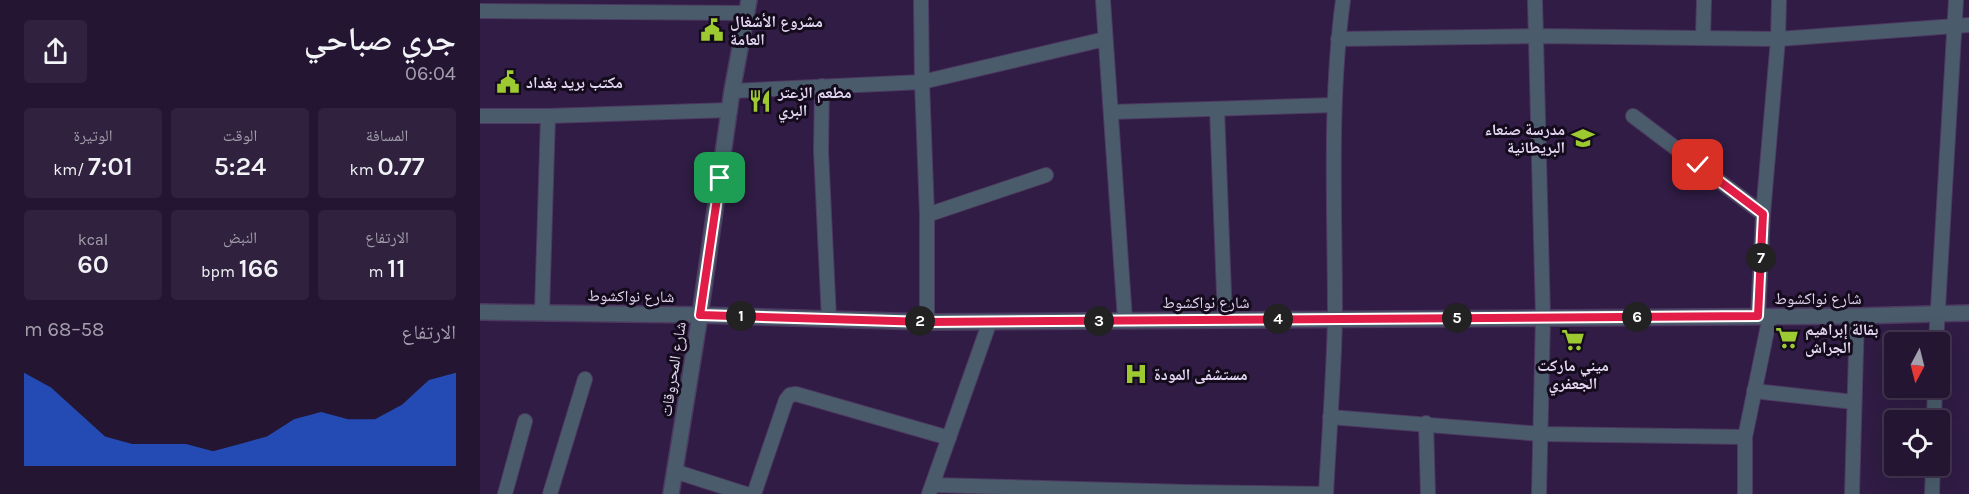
<!DOCTYPE html>
<html lang="ar">
<meta charset="utf-8">
<style>
body{margin:0;font-family:Karla,"Noto Naskh Arabic",sans-serif;background:#30223f;color:#f1f3f6;direction:rtl;height:100vh;display:flex;flex-direction:column;font-size:22px;white-space:nowrap}
*{box-sizing:border-box;margin:0}
p{font-size:20px;color:#a39fac}
.icon{flex:none;width:33px;height:33px;fill:none;stroke:currentColor;stroke-width:2;stroke-linecap:round;stroke-linejoin:round}
.map{position:relative;flex:1;overflow:hidden;direction:ltr}
.details{display:flex;flex-direction:column;background:#241533;width:480px}
.details>*{flex:none}
.needle{width:39px;rotate:187deg}
.tools{position:absolute;left:1404px;top:332px;display:grid;gap:12px}
.tools a{display:grid;place-items:center;width:66px;height:66px;border-radius:6px;background:#241533;box-shadow:0 6px 24px #0002,0 0 0 2px #41344e;font-size:30px}
.pin{position:absolute;display:grid;place-items:center;width:51px;height:51px;color:#fff;margin:-26px;border-radius:12px;box-shadow:0 3px 9px #0006}
.km{position:absolute;width:30px;height:30px;margin:-15px;border-radius:50%;background:#222;color:#fff;font-size:16px;line-height:30px;text-align:center}
.round{display:grid;place-items:center;flex:none;width:63px;height:63px;border-radius:6px;background:#30223f}
.headline{display:flex;align-items:center;justify-content:space-between;height:102px;padding:0 24px}
h1{font-size:33px;font-weight:600;line-height:45px}
.stats{display:grid;grid-template-columns:repeat(3,1fr);gap:9px;height:102px;padding:6px 24px}
.stats div{display:grid;align-content:center;border-radius:6px;background:#30223f;text-align:center}
.stats b{font-size:26px;font-weight:600}
.stats small{font-size:16px;font-weight:400}
.stats p{font-size:16px}
.chart{height:168px;padding:12px 24px}
.chart p{display:flex;justify-content:space-between}
.chart svg{width:100%;height:108px;margin-top:6px;fill:#2563eb;opacity:.7}
main{display:flex;flex:1;min-height:0}
.map>svg:first-child{display:block}
</style>
<main>
<div class="map">
<svg width="1489" height="494" viewBox="0 0 1489 494">
<rect width="100%" height="100%" fill="#301c44"/>
<g fill="none" stroke-linecap="round" stroke-linejoin="round">
<g stroke="#4c3a60" stroke-width="16">
<g id="minor">
<path d="M441,0L442,82L447,215V322"/>
<path d="M623,0L645,320"/>
<path d="M1055,0L1063,317L1059,494"/>
<path d="M0,11L267,13"/>
<path d="M1223,37L1224,0"/>
<path d="M858,39L1056,36L1298,39L1489,25"/>
<path d="M342,86L341,151L349,319"/>
<path d="M252,91L442,82L625,39"/>
<path d="M737,109L745,320"/>
<path d="M631,112L854,105"/>
<path d="M0,116H68L250,110"/>
<path d="M1153,116L1283,214"/>
<path d="M447,215L566,175"/>
<path d="M62,312L68,116"/>
<path d="M1278,316L1283,214L1298,39L1299,0"/>
<path d="M1456,342L1476,0"/>
<path d="M1274,391L1374,402"/>
<path d="M850,417L1061,434L1265,437"/>
<path d="M1454,420L1455,387"/>
<path d="M946,423L948,494"/>
<path d="M194,471L266,494"/>
<path d="M453,485L707,492L846,494"/>
<path d="M25,494L45,421"/>
<path d="M70,494L105,379"/>
<path d="M274,494L306,400L310,395L316,394L469,438"/>
<path d="M449,494L510,321"/>
<path d="M846,494C849,435 854,375 855,316C855,210 849,105 863,0"/>
<path d="M1265,494V437L1290,316"/>
<path d="M1372,494L1377,316"/>
<path d="M1452,494L1453,465"/>
</g>
</g>
<g stroke="#4c3a60" stroke-width="18">
<g id="tertiary">
<path d="M0,312L220,315L447,322L1377,316L1489,313"/>
<path d="M191,494L220,315L252,91L269,0"/>
</g>
</g>
<use href="#minor" stroke="#4a5c6c" stroke-width="14"/>
<use href="#tertiary" stroke="#4a5c6c" stroke-width="15"/>
</g>
<g fill="none" stroke-linecap="round" stroke-linejoin="round">
<g stroke="#fff" stroke-width="12">
<path id="route" d="M240,178L220,315L447,322L1278,316L1283,214L1218,165"/>
</g>
<use href="#route" stroke="#e11d48" stroke-width="8"/>
</g>
<defs>
<g id="civic-bare" transform="scale(1.8)"><path d="M-.6-6.5H3V-4.5H.6V-3L4-1V1h2V6H-6V1h2V-1L-.6-3ZM-1.2 2.5V6h2.4V2.5Z" fill="#9dca30" stroke="#140b1d" stroke-width="2.5" paint-order="stroke"/></g>
<g id="restaurant-bare" transform="scale(1.8)"><path d="M-5-6h1v4h1v-4h1v4h1v-4h1v5L-1.5 .5V6h-2V.5L-5-1ZM5-6V6H3V1.5H1.5Q1.5-4 5-6Z" fill="#9dca30" stroke="#140b1d" stroke-width="2.5" paint-order="stroke"/></g>
<g id="school-bare" transform="scale(1.8)"><path d="M0-5L7-2L0 1L-7-2ZM-4 1L0 2.5L4 1V4Q0 6-4 4Z" fill="#9dca30" stroke="#140b1d" stroke-width="2.5" paint-order="stroke"/></g>
<g id="supermarket-bare" transform="scale(1.8)"><path d="M-6-5.5h2.5l.6 2H6L4.5 2H-2.5L-4.4-4H-6ZM-1.5 3.2a1.3 1.3 0 1 0 .1 0ZM3 3.2a1.3 1.3 0 1 0 .1 0Z" fill="#9dca30" stroke="#140b1d" stroke-width="2.5" paint-order="stroke"/></g>
<g id="hospital-bare" transform="scale(1.8)"><path d="M-5-5h3v3.5h4V-5h3V5h-3V1.5h-4V5h-3Z" fill="#9dca30" stroke="#140b1d" stroke-width="2.5" paint-order="stroke"/></g>
</defs>
<g fill-rule="evenodd">
<use href="#civic-bare" x="232" y="30"/>
<use href="#civic-bare" x="28" y="82"/>
<use href="#restaurant-bare" x="280" y="101"/>
<use href="#school-bare" x="1103" y="138"/>
<use href="#supermarket-bare" x="1307" y="338"/>
<use href="#supermarket-bare" x="1093" y="340"/>
<use href="#hospital-bare" x="656" y="374"/>
</g>
<g text-anchor="middle" dominant-baseline="central" stroke-width="6" stroke-linejoin="round" paint-order="stroke">
<g font-size="16" font-weight="bold" fill="#e1d6f0" stroke="#140b1d" text-anchor="start">
<text x="250" y="21">مشروع الأشغال<tspan x="250" dy="18">العامة</tspan></text>
<text x="46" y="82">مكتب بريد بغداد</text>
<text x="298" y="92">مطعم الزعتر<tspan x="298" dy="18">البري</tspan></text>
<text x="1085" y="129" text-anchor="end">مدرسة صنعاء<tspan x="1085" dy="18">البريطانية</tspan></text>
<text x="1325" y="329">بقالة إبراهيم<tspan x="1325" dy="18">الجراش</tspan></text>
<text x="1093" y="365" text-anchor="middle">ميني ماركت<tspan x="1093" dy="18">الجعفري</tspan></text>
<text x="674" y="374">مستشفى المودة</text>
</g>
<g font-size="16" fill="#e1d6f0" stroke="#140b1d">
<text transform="translate(151 296) rotate(1)">شارع نواكشوط</text>
<text x="1338" y="298">شارع نواكشوط</text>
<text x="726" y="302">شارع نواكشوط</text>
<text transform="translate(193 369) rotate(-81)">شارع المحروقات</text>
</g>
</g>
</svg>
<div class="tools">
<a><svg class="needle" viewBox="-14 -14 28 28"><path d="M0-13l5 13h-10z" fill="#e53935"/><path d="M0 13l5-13h-10z" fill="#a39fac"/></svg></a>
<a><svg class="icon" aria-label="locate" viewBox="0 0 24 24"><circle cx="12" cy="12" r="6"/><path d="M12 2v4M12 18v4M2 12h4M18 12h4"/></svg></a>
</div>
<div class="pin" style="left:240px;top:178px;background:#1e9e55"><svg class="icon" aria-label="arrive" viewBox="0 0 24 24"><path d="M6 21V4h12l-3 4 3 4H6"/></svg></div>
<div class="pin" style="left:1218px;top:165px;background:#d93025"><svg class="icon" aria-label="check" viewBox="0 0 24 24"><path d="M5 12l5 5 9-10"/></svg></div>
<b class="km" style="left:261px;top:316px">1</b>
<b class="km" style="left:440px;top:321px">2</b>
<b class="km" style="left:619px;top:321px">3</b>
<b class="km" style="left:798px;top:319px">4</b>
<b class="km" style="left:977px;top:318px">5</b>
<b class="km" style="left:1157px;top:317px">6</b>
<b class="km" style="left:1281px;top:258px">7</b>
</div>
<section class="details">
<div class="headline"><div><h1>جري صباحي</h1><p>06:04</p></div><a class="round"><svg class="icon" aria-label="share" viewBox="0 0 24 24"><path d="M12 15V3M7 8l5-5 5 5M5 13v7h14v-7"/></svg></a></div>
<div class="stats">
<div><p>المسافة</p><b>0.77<small> km</small></b></div>
<div><p>الوقت</p><b>5:24</b></div>
<div><p>الوتيرة</p><b>7:01<small> /km</small></b></div>
</div>
<div class="stats">
<div><p>الارتفاع</p><b>11<small> m</small></b></div>
<div><p>النبض</p><b>166<small> bpm</small></b></div>
<div><p>kcal</p><b>60</b></div>
</div>
<div class="chart"><p><span>الارتفاع</span>58–68 m</p>
<svg viewBox="0 0 160 44" preserveAspectRatio="none"><path d="M0 44V6L10 12L20 22L30 32L40 35L50 35L60 35L70 38L80 35L90 32L100 25L110 22L120 25L130 25L140 19L150 9L160 6V44z"/></svg>
</div>
</section>
</main>
